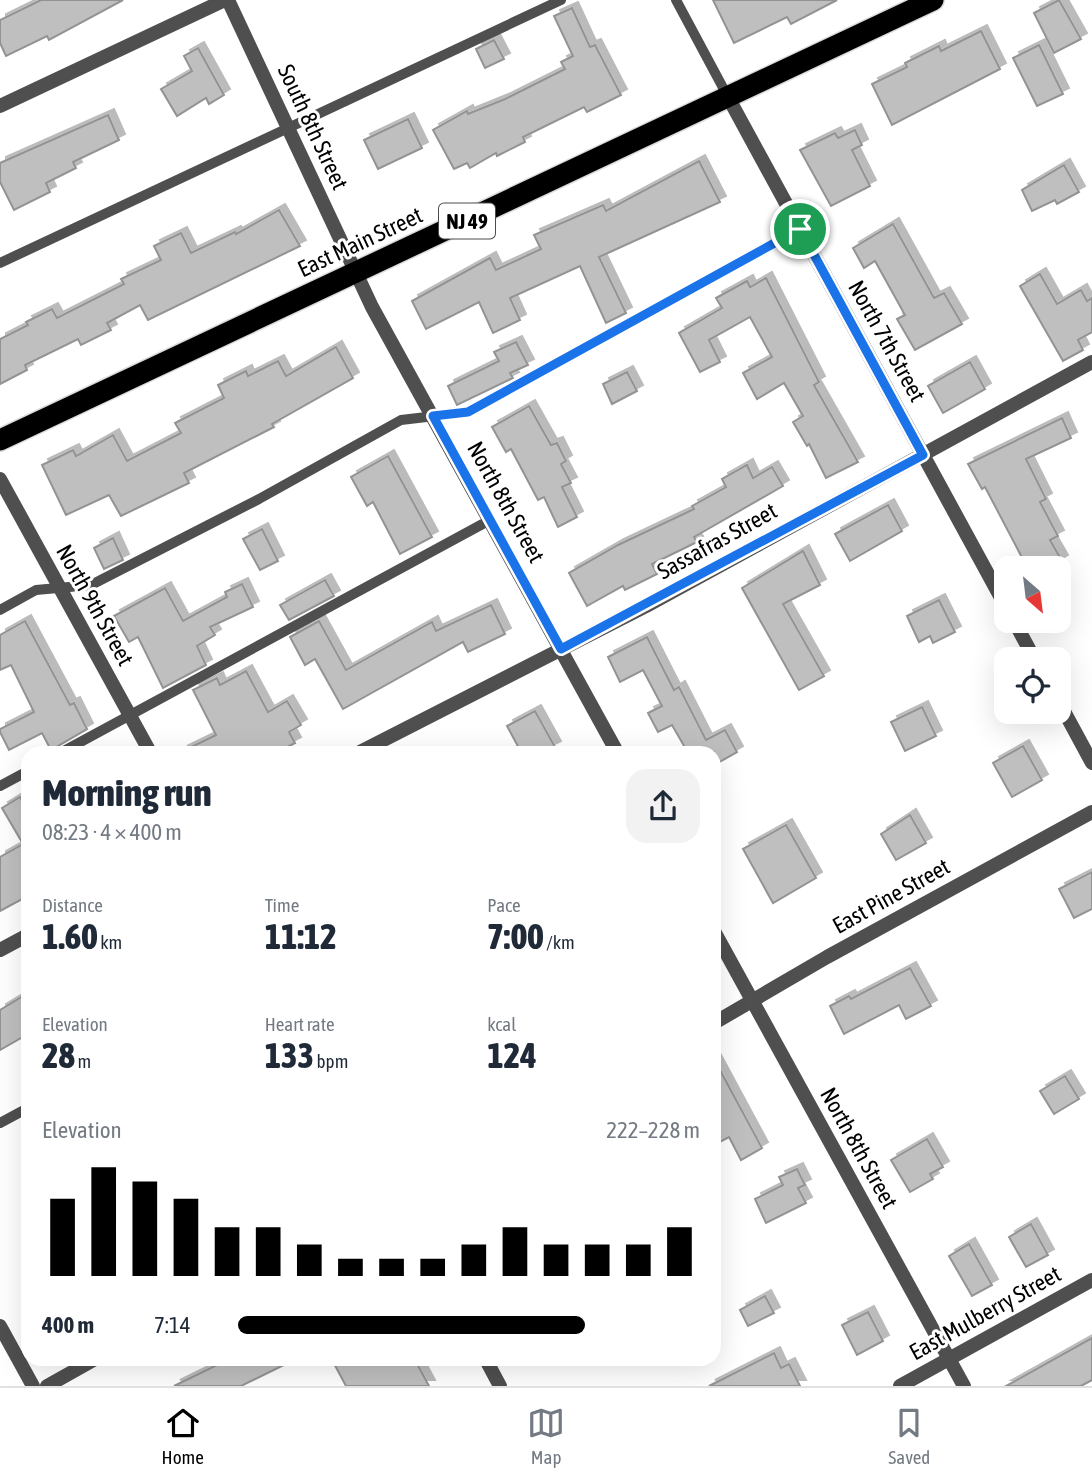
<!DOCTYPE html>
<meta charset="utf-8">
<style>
body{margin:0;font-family:"Asap Condensed",sans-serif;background:#f2f2f3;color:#1f2937;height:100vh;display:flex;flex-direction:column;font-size:26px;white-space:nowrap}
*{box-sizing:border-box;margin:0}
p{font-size:23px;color:#747a83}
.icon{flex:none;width:38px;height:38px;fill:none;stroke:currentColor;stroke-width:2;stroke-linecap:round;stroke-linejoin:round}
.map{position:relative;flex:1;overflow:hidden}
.side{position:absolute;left:21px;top:746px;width:700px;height:620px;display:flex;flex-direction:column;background:#fff;border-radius:21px;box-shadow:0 7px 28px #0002}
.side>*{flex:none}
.needle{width:46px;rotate:152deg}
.fabs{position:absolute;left:994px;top:556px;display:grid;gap:14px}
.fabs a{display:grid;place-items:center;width:77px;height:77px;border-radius:14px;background:#fff;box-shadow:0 7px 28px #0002;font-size:35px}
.pin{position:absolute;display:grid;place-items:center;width:60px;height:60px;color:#fff;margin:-30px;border:4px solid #fff;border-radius:50%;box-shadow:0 2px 7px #0007}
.round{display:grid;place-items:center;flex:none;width:74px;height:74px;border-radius:21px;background:#f2f2f3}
.summary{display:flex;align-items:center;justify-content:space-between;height:119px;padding:0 21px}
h1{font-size:38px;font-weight:800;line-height:52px}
.figures{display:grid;grid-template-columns:repeat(3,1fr);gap:10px;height:119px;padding:7px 21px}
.figures div{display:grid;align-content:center}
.figures b{font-size:35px;font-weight:800}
.figures small{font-size:19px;font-weight:400}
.figures p{font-size:19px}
.chart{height:196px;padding:14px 21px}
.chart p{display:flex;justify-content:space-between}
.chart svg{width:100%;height:126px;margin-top:7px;stroke:#000;stroke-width:6}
ul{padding:0 21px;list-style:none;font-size:23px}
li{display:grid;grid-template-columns:112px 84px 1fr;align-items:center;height:52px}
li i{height:18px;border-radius:9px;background:#000}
.tab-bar{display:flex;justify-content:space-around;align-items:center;height:98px;border-top:2px solid #e0e1e3;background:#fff;font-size:19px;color:#747a83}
.tab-bar a{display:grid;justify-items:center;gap:4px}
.tab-bar .on{color:#000}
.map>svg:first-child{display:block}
</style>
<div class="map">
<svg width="1092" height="1386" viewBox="0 0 1092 1386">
<defs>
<filter id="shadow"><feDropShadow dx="6" dy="-6" stdDeviation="0" flood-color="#0004"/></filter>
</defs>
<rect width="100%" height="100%" fill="#fff"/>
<g fill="#bfbfbf" stroke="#939393" stroke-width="2" filter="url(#shadow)">
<path d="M41,0H123L49,40L47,36L6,56L0,43V20Z"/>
<path d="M713,0H837L791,24L787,17L734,43Z"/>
<path d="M1059,0L1081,39L1054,53L1034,13Z"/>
<path d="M572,8L590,47L595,45L621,95L587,112L584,107L523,137L525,142L497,156L496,153L470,168L467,163L454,169L433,130L467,111L468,114L505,99L565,69L561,62L573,56L554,16Z"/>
<path d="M981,31L1000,69L892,125L872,84L907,67L905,63L939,46L941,51Z"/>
<path d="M494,40L504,59L485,68L476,49Z"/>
<path d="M1039,45L1063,94L1037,106L1013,58Z"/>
<path d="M198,48L224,95L209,104L206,98L177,116L161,89L192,71L184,56Z"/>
<path d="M108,115L119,140L73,162L76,168L46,183L50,192L14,210L0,182V163Z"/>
<path d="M408,119L422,148L378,169L364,140Z"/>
<path d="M855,130L862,145L852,150L870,186L831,206L800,150L835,133L838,138Z"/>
<path d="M699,161L720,202L599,257L626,313L606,323L580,266L510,298L520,320L493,333L479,302L426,329L412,301L490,258L496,270L541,249L534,235L603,205L606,211Z"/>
<path d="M1064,165L1079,192L1057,204L1055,200L1032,211L1022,190Z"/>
<path d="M279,210L300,246L148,320L140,305L107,323L111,330L81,345L78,339L25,365L27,370L0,384V339L28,325L26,322L52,309L57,318L124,284L121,279L161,260L154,246L181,233L191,253L235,232L236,234Z"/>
<path d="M893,224L934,298L944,293L962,324L915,350L897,319L905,315L875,261L864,268L853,248Z"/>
<path d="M1040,274L1057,304L1081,290L1087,301L1092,298V332L1078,340L1083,350L1063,361L1020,286Z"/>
<path d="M766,278L819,382L814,385L858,462L826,478L809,444L807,446L793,422L803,416L784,383L757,399L743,373L772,357L750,317L709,340L720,362L700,372L679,333L722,308L716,298L747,281L750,287Z"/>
<path d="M516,342L528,365L510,373L513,378L457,405L448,386L499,361L494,352Z"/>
<path d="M336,347L353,378L272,424L274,427L184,473L189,483L121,516L109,495L66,515L42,465L73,450L76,456L113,435L127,461L181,433L175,423L224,398L218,385L246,371L248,376L278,361L286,376Z"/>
<path d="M970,362L985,389L943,413L928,386Z"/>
<path d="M627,372L637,391L612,404L603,384Z"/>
<path d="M529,406L551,445L557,443L566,461L561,464L571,483L562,487L577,517L558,527L544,497L538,500L511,449L506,452L492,427Z"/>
<path d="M1062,418L1071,438L1026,459L1046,499L1040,502L1058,536L1050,540L1062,561L1048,569H1028L985,487L982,489L968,464Z"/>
<path d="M388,456L432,537L400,554L373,502L367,506L351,477Z"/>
<path d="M747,465L753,478L772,467L783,486L694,537L697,542L652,564L657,574L625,590L623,586L587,606L569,573L618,545L694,509L692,506L726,487L722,479Z"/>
<path d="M888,505L902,531L850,561L835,534Z"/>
<path d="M262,529L278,561L260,570L243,539Z"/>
<path d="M113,538L123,560L104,569L94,548Z"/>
<path d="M803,551L820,585L783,604L824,676L799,690L742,588Z"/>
<path d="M325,580L334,596L289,620L280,605Z"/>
<path d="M242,584L253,607L210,627L215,635L197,646L206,665L163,688L138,637L129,642L114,616L165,588L183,621L227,597L225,592Z"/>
<path d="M939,600L955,632L933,643L930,636L919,642L907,616Z"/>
<path d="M491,605L505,634L468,652L463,642L343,709L315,659L305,665L290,637L319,621L346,670L432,622L436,631Z"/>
<path d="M25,621L70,705L74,703L87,729L51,750L42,733L9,750L0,732V729L34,712L11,665L0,670V635Z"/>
<path d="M647,637L674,690L679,687L706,740L725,730L737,752L714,765V752H683L687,751L672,725L658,732L648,713L662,706L643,670L620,682L608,657Z"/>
<path d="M246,671L268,712L287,701L301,725L289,732L295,743L278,752H181L216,735L193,690L217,678L220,685Z"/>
<path d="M922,707L936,736L905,751L891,722Z"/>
<path d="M535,711L555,747L545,752H521L507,726Z"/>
<path d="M1023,746L1042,780L1012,797L993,763Z"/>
<path d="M20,797L28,811V896L0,911V857L23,844L2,808Z"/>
<path d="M910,815L926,843L896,860L881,834Z"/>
<path d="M786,825L816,878L773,903L743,849Z"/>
<path d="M1092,872V909L1074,918L1059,889Z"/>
<path d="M910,968L931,1006L906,1019L899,1005L844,1034L830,1006L849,996L851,999Z"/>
<path d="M28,993V1034L0,1050V1010Z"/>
<path d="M714,1059L762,1148L741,1160L729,1137L714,1145Z"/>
<path d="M1065,1076L1079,1099L1054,1114L1040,1091Z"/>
<path d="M927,1139L943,1167L930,1174L933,1179L910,1192L891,1160Z"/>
<path d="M797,1169L805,1185L798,1188L806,1203L766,1223L755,1199L783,1185L779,1177Z"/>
<path d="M1031,1224L1048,1255L1026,1267L1009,1237Z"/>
<path d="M969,1244L992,1285L972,1296L949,1256Z"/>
<path d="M765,1296L774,1313L748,1326L740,1310Z"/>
<path d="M868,1312L883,1341L857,1355L842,1325Z"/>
<path d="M1092,1338V1380L1081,1386H1006Z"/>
<path d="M774,1353L781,1368L789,1364L800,1386H709Z"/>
<path d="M231,1358H298L241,1386H174Z"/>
<path d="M331,1358H414L429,1386H346Z"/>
</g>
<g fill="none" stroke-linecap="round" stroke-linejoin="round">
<g stroke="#dbdbdb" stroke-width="24">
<path id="highway" d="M0,440L933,0"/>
</g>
<g stroke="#4f4f4f" stroke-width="10">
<path d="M676,0L728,97"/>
<path d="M0,263L561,0"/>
<path d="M0,610L36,590L91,585L259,499L401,420L469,412L800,229"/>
<path d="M62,752L490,520"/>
<path d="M0,786L28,771"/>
<path d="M0,1123L28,1108"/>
</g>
<g stroke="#4f4f4f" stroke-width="14">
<path d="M228,0L372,307L617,752"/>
<path d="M728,97L1006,607"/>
<path d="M0,106L225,0"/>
<path d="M0,479L150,752"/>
<path d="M1014,621L1035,660"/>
<path d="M1059,702L1092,763"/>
<path d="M360,752L646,606L1092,362"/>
<path d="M714,931L964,1386"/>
<path d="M0,950L28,935"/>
<path d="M714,1023L827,957L1092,812"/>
<path d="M0,1326L33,1386"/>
<path d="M485,1358L500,1386"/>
<path d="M47,1386L97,1358"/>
<path d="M900,1386L1092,1280"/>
</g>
<use href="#highway" stroke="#000" stroke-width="21"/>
</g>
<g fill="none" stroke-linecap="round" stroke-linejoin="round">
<g stroke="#fff" stroke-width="14">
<path id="route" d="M800,229L923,455L561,649L433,416L468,412Z"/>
</g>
<use href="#route" stroke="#1a73e8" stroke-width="9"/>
</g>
<g text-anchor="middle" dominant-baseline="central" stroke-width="6" stroke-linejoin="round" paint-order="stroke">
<rect fill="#fff" stroke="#4c4c4c" stroke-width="2" x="439" y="203.5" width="56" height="35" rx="5"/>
<g font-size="21" font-weight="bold" fill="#000">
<text x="467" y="221">NJ 49</text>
</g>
<g font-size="23" fill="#000" stroke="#fff">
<text transform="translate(313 127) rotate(65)">South 8th Street</text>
<text transform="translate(360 242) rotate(-25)">East Main Street</text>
<text transform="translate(887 341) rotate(61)">North 7th Street</text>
<text transform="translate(506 502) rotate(61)">North 8th Street</text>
<text transform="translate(717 541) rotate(-29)">Sassafras Street</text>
<text transform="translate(95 605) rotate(61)">North 9th Street</text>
<text transform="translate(891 896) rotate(-29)">East Pine Street</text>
<text transform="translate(859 1148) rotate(61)">North 8th Street</text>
<text transform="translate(985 1313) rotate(-29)">East Mulberry Street</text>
</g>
</g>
</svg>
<div class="fabs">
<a><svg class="needle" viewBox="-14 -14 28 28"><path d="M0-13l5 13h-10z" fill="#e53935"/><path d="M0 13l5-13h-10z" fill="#747a83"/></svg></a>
<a><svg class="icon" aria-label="locate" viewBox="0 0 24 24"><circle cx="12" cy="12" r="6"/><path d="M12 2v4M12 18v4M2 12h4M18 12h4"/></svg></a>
</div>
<div class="pin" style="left:800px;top:229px;background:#1e9e55"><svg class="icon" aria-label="arrive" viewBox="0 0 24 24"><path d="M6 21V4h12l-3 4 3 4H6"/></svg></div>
<section class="side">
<div class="summary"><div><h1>Morning run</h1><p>08:23 · 4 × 400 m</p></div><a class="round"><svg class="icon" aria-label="share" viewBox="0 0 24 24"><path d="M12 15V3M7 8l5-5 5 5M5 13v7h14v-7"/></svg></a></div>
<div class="figures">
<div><p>Distance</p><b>1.60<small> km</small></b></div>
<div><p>Time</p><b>11:12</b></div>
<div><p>Pace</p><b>7:00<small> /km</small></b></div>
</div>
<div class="figures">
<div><p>Elevation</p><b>28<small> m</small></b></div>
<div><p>Heart rate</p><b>133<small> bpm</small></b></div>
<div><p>kcal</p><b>124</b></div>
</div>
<div class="chart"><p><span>Elevation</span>222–228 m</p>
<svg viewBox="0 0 160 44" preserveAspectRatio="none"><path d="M5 44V17M15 44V6M25 44V11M35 44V17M45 44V27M55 44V27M65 44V33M75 44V38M85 44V38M95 44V38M105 44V33M115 44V27M125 44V33M135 44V33M145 44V33M155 44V27"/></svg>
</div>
<ul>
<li><b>400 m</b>7:14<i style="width:75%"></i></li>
</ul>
</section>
</div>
<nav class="tab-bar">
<a class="on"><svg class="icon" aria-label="home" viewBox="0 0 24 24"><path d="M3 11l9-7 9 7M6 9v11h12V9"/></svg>Home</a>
<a><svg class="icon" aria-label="map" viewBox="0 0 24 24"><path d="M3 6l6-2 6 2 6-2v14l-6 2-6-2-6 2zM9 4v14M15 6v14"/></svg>Map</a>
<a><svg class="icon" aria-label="saved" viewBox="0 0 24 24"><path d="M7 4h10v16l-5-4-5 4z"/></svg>Saved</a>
</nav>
